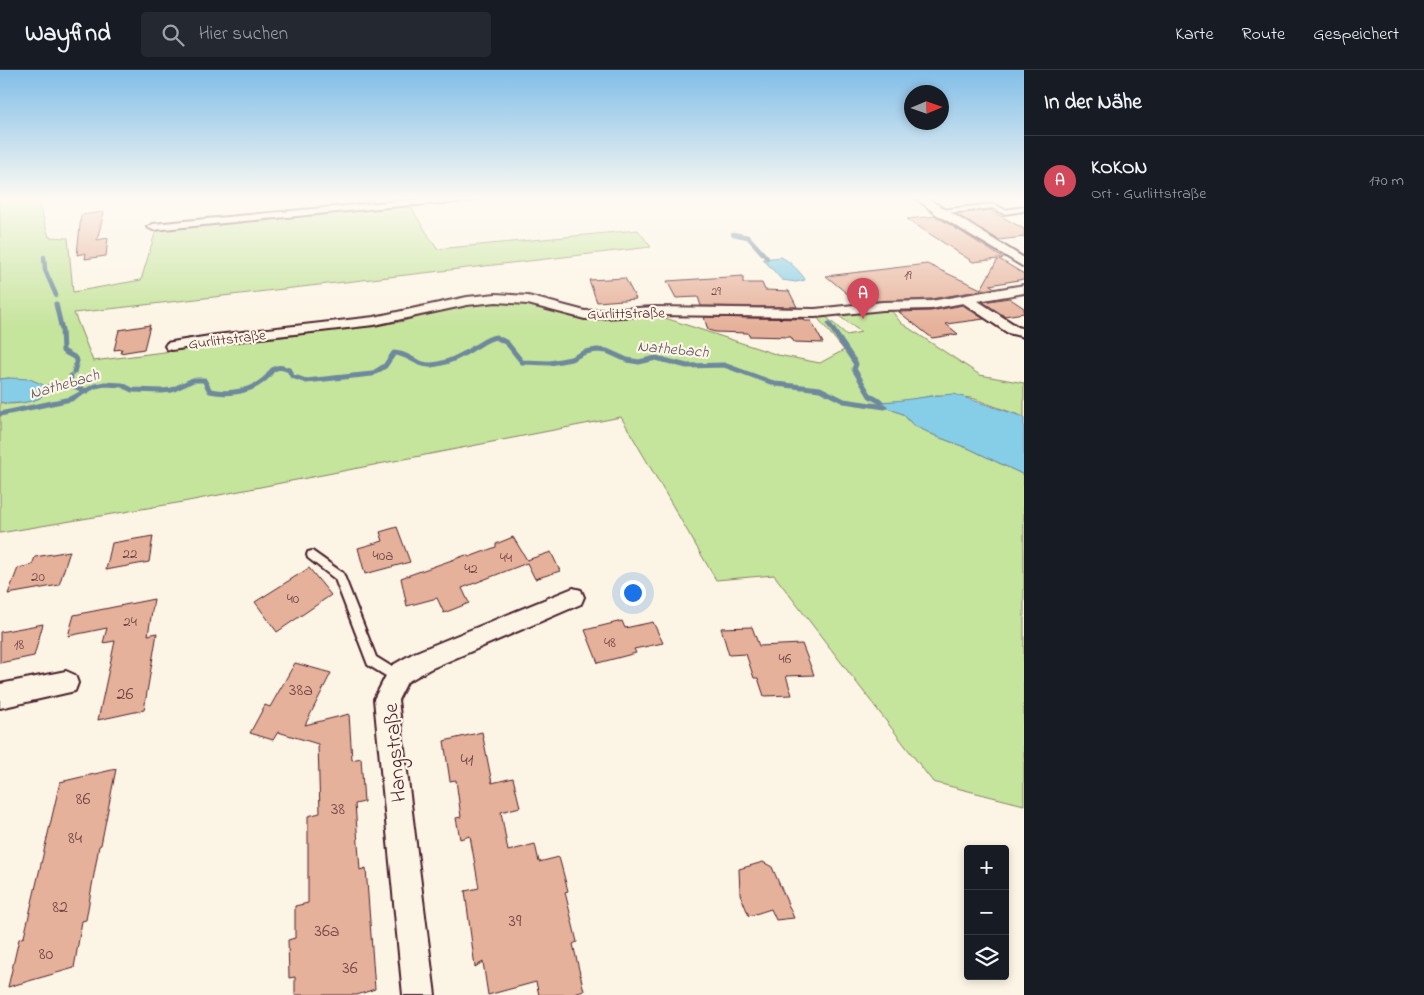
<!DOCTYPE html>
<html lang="de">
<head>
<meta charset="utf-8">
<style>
  :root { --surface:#171b24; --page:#242831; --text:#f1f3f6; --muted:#9ea1a6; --line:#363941; --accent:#d1495b }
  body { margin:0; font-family:"Indie Flower",sans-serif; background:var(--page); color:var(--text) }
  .controls { position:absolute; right:15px; bottom:15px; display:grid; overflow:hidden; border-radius:5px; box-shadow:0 2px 8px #0003 }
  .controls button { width:45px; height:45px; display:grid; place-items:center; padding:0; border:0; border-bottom:1px solid var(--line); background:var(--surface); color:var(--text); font:25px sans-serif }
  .compass { position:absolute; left:904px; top:15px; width:45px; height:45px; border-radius:50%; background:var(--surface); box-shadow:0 2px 8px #0003; rotate:88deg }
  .you { position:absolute; left:632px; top:522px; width:18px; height:18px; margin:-12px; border:4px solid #fff; border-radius:50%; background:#1a73e8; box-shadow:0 0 0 8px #1a73e833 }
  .badge { display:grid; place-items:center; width:32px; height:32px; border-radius:50%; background:var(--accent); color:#fff; font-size:16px; font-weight:700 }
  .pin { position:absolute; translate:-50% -41px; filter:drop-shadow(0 1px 2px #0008) }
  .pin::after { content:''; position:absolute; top:26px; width:18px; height:15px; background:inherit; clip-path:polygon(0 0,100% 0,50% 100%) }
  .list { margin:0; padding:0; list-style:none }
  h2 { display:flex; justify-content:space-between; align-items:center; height:65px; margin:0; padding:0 20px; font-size:21px }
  h2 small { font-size:16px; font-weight:400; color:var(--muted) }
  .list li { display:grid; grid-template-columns:32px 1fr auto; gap:15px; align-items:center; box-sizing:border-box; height:90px; padding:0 20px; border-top:1px solid var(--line) }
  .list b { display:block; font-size:19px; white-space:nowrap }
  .list p { margin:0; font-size:16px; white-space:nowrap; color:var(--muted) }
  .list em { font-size:16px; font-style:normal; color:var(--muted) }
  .icon { flex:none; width:28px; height:28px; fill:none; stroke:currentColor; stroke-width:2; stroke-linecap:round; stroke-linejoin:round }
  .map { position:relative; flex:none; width:1024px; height:925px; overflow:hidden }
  header { display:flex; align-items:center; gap:30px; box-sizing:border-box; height:70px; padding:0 25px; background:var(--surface); border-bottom:1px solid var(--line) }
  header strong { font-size:24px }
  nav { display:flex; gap:28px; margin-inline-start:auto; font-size:18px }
  .search { width:350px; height:45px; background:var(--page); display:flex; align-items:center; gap:12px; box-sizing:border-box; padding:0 18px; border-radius:5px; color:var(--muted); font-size:19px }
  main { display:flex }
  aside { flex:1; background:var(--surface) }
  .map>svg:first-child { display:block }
  .green { fill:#c5e49c; stroke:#888264 }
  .water { fill:#86cee7; stroke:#6e889c }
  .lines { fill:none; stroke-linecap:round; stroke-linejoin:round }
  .stream-far1 { stroke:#6e889c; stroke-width:4.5 }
  .stream { stroke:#6e889c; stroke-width:5 }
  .building { fill:#e6b19a; stroke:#4a1f2b }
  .service-casing { stroke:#4a1f2b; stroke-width:4 }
  .minor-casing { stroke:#4a1f2b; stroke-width:4 }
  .service { fill:#fcf5e5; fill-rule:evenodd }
  .minor { fill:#fcf5e5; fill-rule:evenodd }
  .labels { text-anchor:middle; stroke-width:4.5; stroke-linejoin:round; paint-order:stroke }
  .far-number-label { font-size:12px; fill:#714447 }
  .far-street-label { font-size:15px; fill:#4a1f2b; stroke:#fcf5e5 }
  .number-label { font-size:15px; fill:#714447 }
  .far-water-label { font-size:16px; font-style:italic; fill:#5c5463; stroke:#fcf5e5 }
  .near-number-label { font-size:18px; fill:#714447 }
  .near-street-label { font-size:21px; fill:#4a1f2b; stroke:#fcf5e5 }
</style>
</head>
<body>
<header>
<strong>Wayfind</strong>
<div class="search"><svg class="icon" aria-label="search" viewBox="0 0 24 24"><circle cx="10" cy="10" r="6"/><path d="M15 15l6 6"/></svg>Hier suchen</div>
<nav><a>Karte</a><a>Route</a><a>Gespeichert</a></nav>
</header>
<main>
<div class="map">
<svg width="1024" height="925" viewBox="0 0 1024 925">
  <rect width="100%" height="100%" fill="#fcf5e5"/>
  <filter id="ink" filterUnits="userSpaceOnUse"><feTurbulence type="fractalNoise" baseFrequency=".02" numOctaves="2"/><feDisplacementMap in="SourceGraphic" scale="10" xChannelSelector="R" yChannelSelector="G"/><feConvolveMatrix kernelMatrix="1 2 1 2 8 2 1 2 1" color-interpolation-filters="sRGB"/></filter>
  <g filter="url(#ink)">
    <path class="green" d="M0,128H37L49,167L68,168L73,222L141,210L156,160L410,136L437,179L638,160L651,177L74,243L93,291L400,252L469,233L512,230L585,248L653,244L778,285L820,293L844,280L816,246H825L847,265L861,262L839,246L885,239L891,240L901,253L980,305L1024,313V347L972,328L937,325L905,331L882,332L885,337L903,344L913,355L938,367L970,379L1024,405V735L933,712L774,505L716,510L621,347L183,432L0,463V332C12,337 27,331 40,328L9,308L0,309Z"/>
    <g class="water">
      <path d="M781,187C787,189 803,204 805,210L796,212L782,210L763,189Z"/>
      <path d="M9,308L30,309L48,317C46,320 44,324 41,327C34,333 8,335 0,332V309Z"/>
      <path d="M954,324L1024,347V405L970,379L938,367L913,355L903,344L885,337L881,332C906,331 930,325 954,324Z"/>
    </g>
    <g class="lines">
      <g class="stream-far1">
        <polyline points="733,164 748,167 767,188"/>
        <polyline points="44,187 45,200 56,225"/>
      </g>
      <g class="stream">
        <polyline points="56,234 62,260 63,281 74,287 77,291 74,302"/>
        <polyline points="829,254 856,294 854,299 870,326 881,332"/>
        <polyline points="70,315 71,306"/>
        <polyline points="48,317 70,315 87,321"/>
        <path d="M0,344L71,329L95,316L105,314L122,315L132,320L162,321L172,320L193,310H204L210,321C229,325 251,322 266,308C269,306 270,301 274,299C279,296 284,298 289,300L292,306L306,311L372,304L385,296L394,283C408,283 417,296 431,295C446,294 463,285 475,277C482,273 488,268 496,267L507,273L522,292L550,293L571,289L585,282L597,280L607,281L627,290L639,292L656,288L687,296L724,295L776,314L820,319L844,331L885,337"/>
      </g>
    </g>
    <g class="building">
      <polygon points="990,140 1024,159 1024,167 999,170 956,144"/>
      <polygon points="104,142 97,170 108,168 106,186 85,189 86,183 77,185 81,145"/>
      <polygon points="936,146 1003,188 999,189 1024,204 1024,209 990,215 995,218 931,229 857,232 826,206 927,194 981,219 998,189 973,192 907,149"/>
      <polygon points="743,206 743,213 762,213 765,220 789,221 797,237 701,236 698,227 676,228 667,211"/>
      <polygon points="625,208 636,229 597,232 589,210"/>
      <polygon points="1009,228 1024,238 1024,243 1004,246 983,232"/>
      <polygon points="963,235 984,249 946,254 958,264 932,268 899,242 931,241"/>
      <polygon points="704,247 804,249 805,251 811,251 823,273 794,272 791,267 749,266 748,263 715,262 708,260"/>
      <polygon points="150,255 144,279 120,283 122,279 114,280 119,260"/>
      <polygon points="397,457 410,492 365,504 358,478 383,471 380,462"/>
      <polygon points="153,466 149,492 106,500 112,473"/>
      <polygon points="513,467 527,490 551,482 560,501 535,509 527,493 462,518 469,533 444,543 437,528 407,536 401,508 466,485 469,487 496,477 496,474"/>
      <polygon points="70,481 59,515 8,524 18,498 32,495 35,487"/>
      <polygon points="309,498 331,525 277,562 255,532"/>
      <polygon points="154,529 148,565 157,563 144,640 98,650 115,571 103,573 107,558 68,566 74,545"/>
      <polygon points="622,551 625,558 653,552 663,573 634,579 636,583 598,593 585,560"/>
      <polygon points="43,554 34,586 0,593 0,562"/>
      <polygon points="752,557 759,576 802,574 814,605 786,606 792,625 764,626 758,608 754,608 746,584 729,585 721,558"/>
      <polygon points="295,593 331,603 305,655 349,644 352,690 361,688 364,732 355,734 360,800 366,798 375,919 357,925 295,925 295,907 289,908 288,870 295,868 295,836 308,833 308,746 320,743 318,674 278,662 273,670 250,663 265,635 270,637"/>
      <polygon points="482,662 492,713 513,708 520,737 501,742 508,781 535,774 539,792 559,787 568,821 565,822 577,872 573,874 584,921 571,925 539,925 536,912 488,925 483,892 475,897 465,821 479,818 470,766 460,769 456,748 461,747 456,710 450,711 444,671"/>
      <polygon points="116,699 101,775 99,776 86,850 82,851 74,898 8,917 19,869 24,867 60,712"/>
      <polygon points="763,792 772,797 794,848 776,850 771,839 749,846 740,824 739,799"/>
    </g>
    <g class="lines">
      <defs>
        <g id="service">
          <polygon points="994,134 1005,140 1024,137 1024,141 1004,144 993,138 940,144 937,142 940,140"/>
          <polygon points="312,481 343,503 376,587 402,603 404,607 402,611 398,613 394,611 368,595 335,509 308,488 307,485 308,482"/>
        </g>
        <g id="minor">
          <polygon points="431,128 476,128 471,131 388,137 153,160 147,157 153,154"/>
          <polygon points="916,128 927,128 1024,188 1024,197 936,144"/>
          <polygon points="1024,215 1024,223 978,231 1018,257 1024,259 1024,267 1008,263 963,233 931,239 883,240 815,247 655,245 585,249 528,234 496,232 467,235 374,255 216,273 172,280 167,279 165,276 167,273 172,272 216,265 374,247 467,227 496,224 528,226 585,241 655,237 815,239 883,232 931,231"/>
          <polygon points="573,518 581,520 584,527 581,534 430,599 407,612 398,630 435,925 403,925 374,629 391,596 414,583"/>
          <polygon points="66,601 75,605 78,613 75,621 0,638 0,614"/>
        </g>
      </defs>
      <use href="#service" class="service-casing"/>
      <use href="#minor" class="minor-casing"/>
      <use href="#service" class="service"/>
      <use href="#minor" class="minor"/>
    </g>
  </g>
  <linearGradient id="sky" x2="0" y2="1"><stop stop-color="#81bee8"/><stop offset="0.5" stop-color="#fefaf3"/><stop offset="1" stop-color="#fefaf3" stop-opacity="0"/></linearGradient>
  <rect width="1024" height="257" fill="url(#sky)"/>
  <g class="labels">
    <g class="far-number-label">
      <text x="908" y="209">19</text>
      <text x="716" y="225">29</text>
    </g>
    <g class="far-street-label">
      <text transform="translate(626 243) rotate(-1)" y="5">Gurlittstraße</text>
      <text transform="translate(227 269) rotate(-7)" y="5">Gurlittstraße</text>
    </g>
    <g class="number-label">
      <text x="130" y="488">22</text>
      <text x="383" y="490">40a</text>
      <text x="506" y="492">44</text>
      <text x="471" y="503">42</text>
      <text x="38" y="511">20</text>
      <text x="293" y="533">40</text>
      <text x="130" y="556">24</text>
      <text x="610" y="577">48</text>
      <text x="19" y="579">18</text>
      <text x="785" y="593">46</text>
    </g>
    <g class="far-water-label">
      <text transform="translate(673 278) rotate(5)" y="6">Nathebach</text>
      <text transform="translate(64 313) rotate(-16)" y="6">Nathebach</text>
    </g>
    <g class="near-number-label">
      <text x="301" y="625">38a</text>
      <text x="125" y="629">26</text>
      <text x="467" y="695">41</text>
      <text x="83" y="734">86</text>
      <text x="338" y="744">38</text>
      <text x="75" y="773">84</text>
      <text x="60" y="842">82</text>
      <text x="515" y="856">39</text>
      <text x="327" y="866">36a</text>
      <text x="46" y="889">80</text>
      <text x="350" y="903">36</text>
    </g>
    <g class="near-street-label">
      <text transform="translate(394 683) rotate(-95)" y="7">Hangstraße</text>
    </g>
  </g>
</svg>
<div class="controls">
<button>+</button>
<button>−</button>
<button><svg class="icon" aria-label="layers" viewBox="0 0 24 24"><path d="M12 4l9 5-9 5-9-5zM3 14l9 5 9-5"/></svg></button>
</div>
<svg class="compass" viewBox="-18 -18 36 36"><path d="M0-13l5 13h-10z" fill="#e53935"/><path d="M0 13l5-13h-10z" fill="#9ea1a6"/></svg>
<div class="you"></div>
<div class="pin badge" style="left:863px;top:249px">A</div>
</div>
<aside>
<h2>In der Nähe<small></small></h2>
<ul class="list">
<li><span class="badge">A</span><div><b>KOKON</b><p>Ort · Gurlittstraße</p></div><em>170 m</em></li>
</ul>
</aside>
</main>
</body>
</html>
